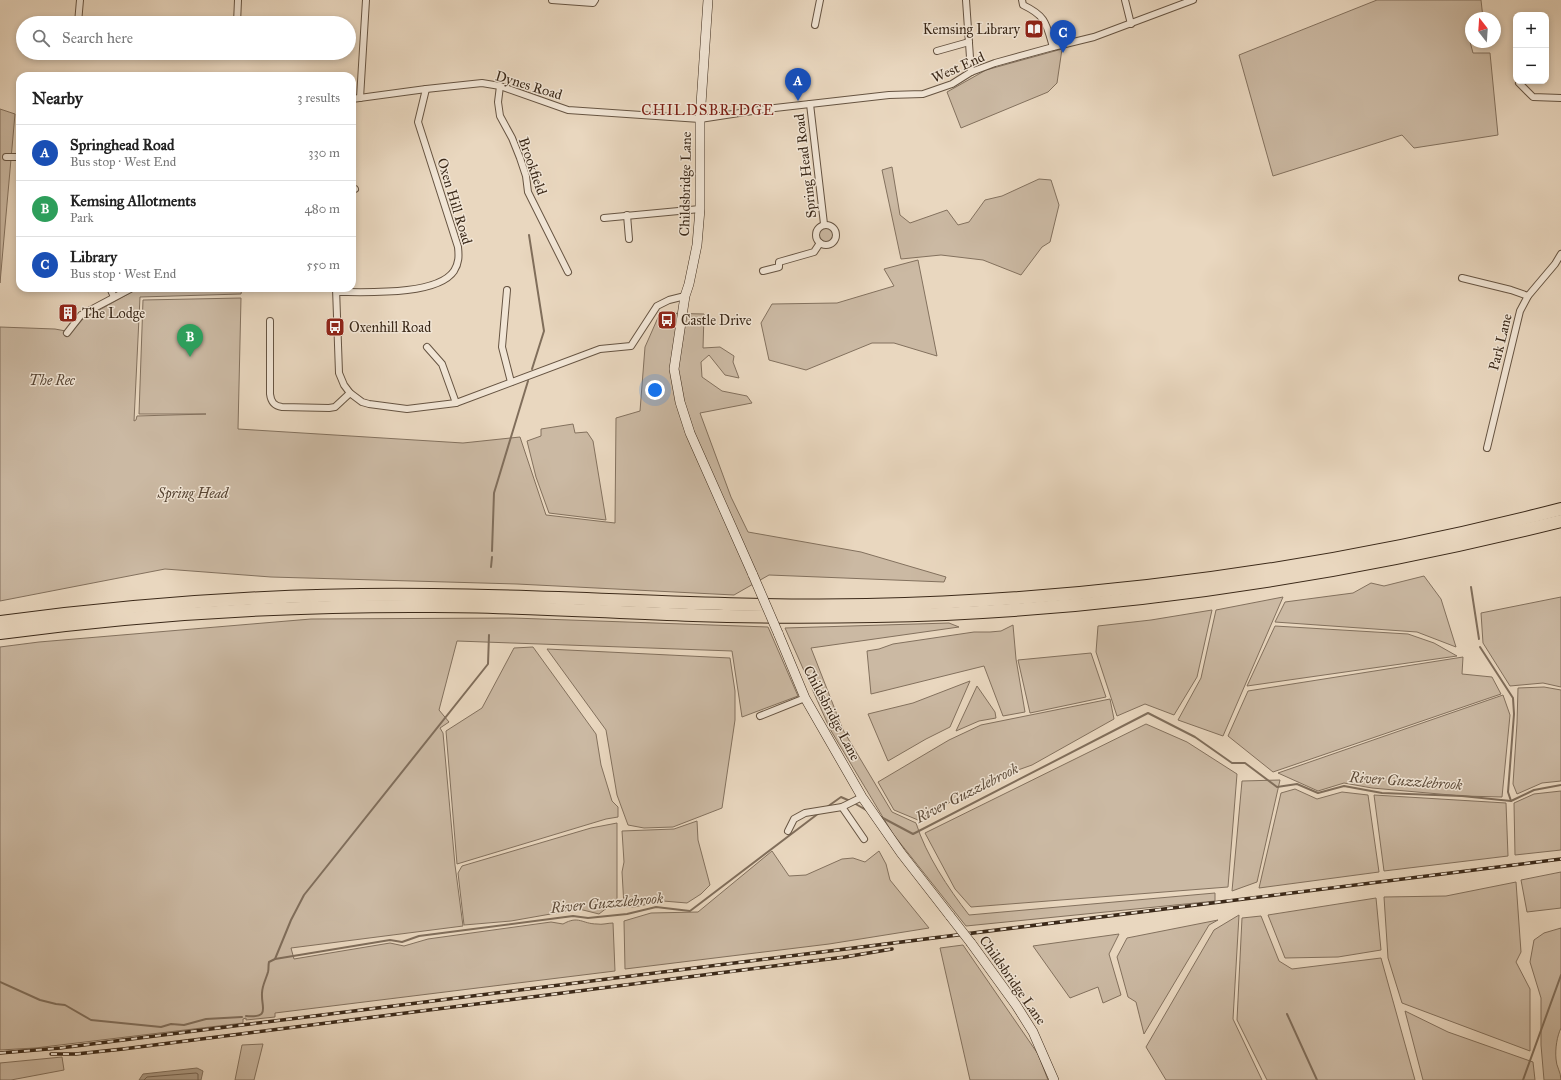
<!DOCTYPE html>
<html lang="en">
<head>
<meta charset="utf-8">
<style>
  :root { --surface:#fff; --page:#f6f6f6; --text:#222; --muted:#767676; --line:#e0e0e0; --accent:#7c3aed }
  body { margin:0; font-family:"IM FELL Great Primer",serif; background:var(--page); color:var(--text) }
  .controls { position:absolute; right:12px; top:12px; display:grid; overflow:hidden; border-radius:8px; box-shadow:0 2px 6px #0003 }
  .controls button { width:36px; height:36px; display:grid; place-items:center; padding:0; border:0; border-bottom:1px solid var(--line); background:var(--surface); color:var(--text); font:20px sans-serif }
  .compass { position:absolute; left:1465px; top:12px; width:36px; height:36px; border-radius:50%; background:var(--surface); box-shadow:0 2px 6px #0003; rotate:343deg }
  .you { position:absolute; left:655px; top:390px; width:14px; height:14px; margin:-10px; border:3px solid #fff; border-radius:50%; background:#1a73e8; box-shadow:0 0 0 6px #1a73e833 }
  .badge { display:grid; place-items:center; width:26px; height:26px; border-radius:50%; background:var(--accent); color:#fff; font-size:13px; font-weight:700 }
  .pin { position:absolute; translate:-50% -33px; filter:drop-shadow(0 1px 2px #0008) }
  .pin::after { content:''; position:absolute; top:21px; width:14px; height:12px; background:inherit; clip-path:polygon(0 0,100% 0,50% 100%) }
  .list { margin:0; padding:0; list-style:none }
  h2 { display:flex; justify-content:space-between; align-items:center; height:52px; margin:0; padding:0 16px; font-size:17px }
  h2 small { font-size:13px; font-weight:400; color:var(--muted) }
  .list li { display:grid; grid-template-columns:26px 1fr auto; gap:12px; align-items:center; box-sizing:border-box; height:56px; padding:0 16px; border-top:1px solid var(--line) }
  .list b { display:block; font-size:15px; white-space:nowrap }
  .list p { margin:0; font-size:13px; white-space:nowrap; color:var(--muted) }
  .list em { font-size:13px; font-style:normal; color:var(--muted) }
  .icon { flex:none; width:22px; height:22px; fill:none; stroke:currentColor; stroke-width:2; stroke-linecap:round; stroke-linejoin:round }
  .map { position:relative; flex:none; width:1561px; height:1080px; overflow:hidden }
  .search { position:absolute; background:var(--surface); box-shadow:0 2px 6px #0003; left:16px; top:16px; width:340px; height:44px; display:flex; align-items:center; gap:10px; box-sizing:border-box; padding:0 14px; border-radius:22px; color:var(--muted); font-size:15px }
  .panel { position:absolute; background:var(--surface); box-shadow:0 2px 6px #0003; left:16px; top:72px; width:340px; height:220px; border-radius:12px }
  .map>svg:first-child { display:block }
  .green { fill:#cbb9a3; stroke:#83715e }
  .water { fill:#ae9c87; stroke:#806e5b }
  .lines { fill:none; stroke-linecap:round; stroke-linejoin:round }
  .shore { stroke:#746250; stroke-width:1 }
  .stream { stroke:#806e5b; stroke-width:2 }
  .street-casing { stroke:#665442; stroke-width:8 }
  .secondary-casing { stroke:#3b2919; stroke-width:10 }
  .highway-casing { stroke:#3b2919; stroke-width:14 }
  .street { stroke:#f1e5d5; stroke-width:6 }
  .secondary { stroke:#f1e5d5; stroke-width:9 }
  .highway { stroke:#e9d7bf; stroke-width:12 }
  .rail-casing { stroke:#3b2919; stroke-width:3.5 }
  .rail { stroke:#f1e5d5; stroke-width:2; stroke-dasharray:6; stroke-linecap:butt }
  .secondary-bridge-casing { stroke:#3b2919; stroke-width:10; stroke-linecap:butt }
  .secondary-bridge { stroke:#f1e5d5; stroke-width:9 }
  .labels { text-anchor:middle; stroke-width:3; stroke-linejoin:round; paint-order:stroke }
  .poi-label { font-size:14px; fill:#3b2919; stroke:#f1e5d5; text-anchor:start }
  .street-label { font-size:14px; fill:#3b2919; stroke:#f1e5d5 }
  .park-label { font-size:14px; font-style:italic; fill:#584635; stroke:#f1e5d5 }
  .neighbourhood-label { font-size:15px; letter-spacing:1px; fill:#7a1f14; stroke:#f1e5d5 }
  .water-label { font-size:15px; font-style:italic; fill:#5e4c3a; stroke:#f1e5d5 }
</style>
</head>
<body>
<div class="map">
<svg width="1561" height="1080" viewBox="0 0 1561 1080">
  <rect width="100%" height="100%" fill="#e9d7bf"/>
  <filter id="stains"><feTurbulence type="fractalNoise" baseFrequency=".005" numOctaves="4"/><feColorMatrix values="0 0 0 0 .2 0 0 0 0 .09 0 0 0 0 .02 0 0 0 .5 -.17"/></filter>
  <radialGradient id="worn" r=".72"><stop offset=".6" stop-color="#630" stop-opacity="0"/><stop offset="1" stop-color="#630" stop-opacity=".3"/></radialGradient>
  <g class="green">
    <polygon points="1377,0 1481,0 1483,18 1471,18 1471,33 1468,34 1473,53 1490,53 1498,135 1414,148 1402,135 1273,176 1239,55"/>
    <polygon points="1062,49 1057,83 1048,92 961,128 947,92 986,70"/>
    <polygon points="0,109 15,114 0,283"/>
    <polygon points="892,167 900,215 910,223 947,210 958,225 969,222 985,200 1002,196 1039,179 1051,180 1059,205 1050,242 1042,247 1021,275 983,260 941,255 901,259 882,170"/>
    <circle cx="826" cy="235" r="7"/>
    <polygon points="918,260 937,356 894,343 872,343 806,370 769,360 761,323 772,304 837,303 894,286 884,269"/>
    <polygon points="139,288 242,288 241,294 140,297 134,421 136,420 137,416 206,414 139,414 143,300 241,298 238,429 463,443 520,437 546,515 615,523 616,418 640,411 645,347 660,313 704,314 703,348 720,347 734,356 733,362 739,378 725,375 709,355 701,362 702,377 722,391 747,396 752,403 700,413 731,497 748,532 861,552 946,577 944,582 769,575 734,595 517,584 271,577 165,569 0,601 0,327 55,329 71,332 83,319"/>
    <polygon points="573,424 575,433 587,432 593,441 606,520 549,513 536,477 527,441 541,436 541,429"/>
    <polygon points="1424,576 1441,599 1456,647 1417,632 1275,622 1285,602 1353,593 1371,583 1384,586"/>
    <polygon points="1283,597 1223,736 1178,720 1201,678 1216,610"/>
    <polygon points="1561,597 1561,687 1543,683 1510,686 1483,643 1481,613"/>
    <polygon points="1212,610 1197,677 1174,715 1145,704 1117,716 1096,652 1098,626 1151,620"/>
    <path d="M513,618L768,627L798,696L742,717L732,651L457,641L439,710L449,722L440,728L443,733L455,865L463,926L291,948L294,959L390,943L404,946L428,939L551,922L563,924C579,915 582,924 597,924C602,925 608,923 613,923L615,971L275,1013V1017L246,1020V1018L243,1019V1023L35,1048L0,1050V647L39,642L311,619Z"/>
    <path d="M949,623L959,627L811,648L843,730L892,812L916,823C926,855 948,888 969,915L1215,893V901L966,926L893,834L830,729L785,628Z"/>
    <polygon points="1013,625 1016,659 1025,712 1003,716 984,666 871,694 867,651 879,649 893,644 974,632 990,632 1001,631"/>
    <polygon points="1275,626 1408,634 1434,643 1457,656 1247,686"/>
    <polygon points="533,647 596,734 601,765 612,801 618,807 618,817 606,819 457,864 446,731 482,708 514,648"/>
    <polygon points="547,649 730,658 735,691 735,720 722,808 673,827 644,828 628,825 617,795 606,730"/>
    <polygon points="1091,653 1106,697 1030,713 1018,660"/>
    <polygon points="1463,657 1462,674 1492,677 1501,694 1273,772 1228,736 1248,691"/>
    <polygon points="970,681 950,727 926,739 888,761 868,714 913,703"/>
    <polygon points="977,686 995,712 996,718 979,721 956,731"/>
    <polygon points="1544,687 1561,690 1561,781 1542,783 1517,794 1513,784 1517,723 1518,688"/>
    <polygon points="1503,695 1510,715 1502,797 1462,796 1372,788 1344,783 1318,791 1278,773"/>
    <polygon points="1110,699 1114,719 1032,765 990,780 918,820 894,810 878,782 949,740 981,725"/>
    <polygon points="1146,724 1187,742 1237,774 1228,887 971,907 955,889 925,833"/>
    <polygon points="1280,780 1257,882 1232,891 1242,781"/>
    <polygon points="1295,789 1317,799 1342,792 1368,795 1379,872 1259,888 1281,793"/>
    <polygon points="1561,791 1561,850 1515,855 1514,803 1534,794"/>
    <polygon points="1374,795 1506,803 1508,856 1384,871"/>
    <polygon points="697,821 698,840 710,885 701,894 687,903 663,901 634,907 624,906 622,872 624,862 622,831 674,829"/>
    <polygon points="617,823 617,900 599,914 575,908 562,912 511,921 464,925 458,873 462,866 591,828"/>
    <polygon points="772,851 789,876 806,875 842,859 853,858 865,862 879,851 886,864 890,880 929,928 829,944 625,969 624,921 651,913 698,912"/>
    <polygon points="1561,872 1561,908 1527,912 1521,880"/>
    <polygon points="1516,882 1521,952 1516,962 1530,989 1530,1051 1402,1003 1388,958 1384,897 1446,896"/>
    <polygon points="1376,898 1381,950 1338,957 1285,958 1268,915"/>
    <polygon points="1239,915 1233,1019 1262,1080 1166,1080 1146,1047 1214,930"/>
    <polygon points="1261,916 1279,961 1292,969 1381,958 1415,1080 1267,1080 1237,1020 1242,918"/>
    <polygon points="1218,920 1209,925 1144,1034 1136,1002 1128,997 1117,957 1127,938"/>
    <path d="M1561,928V1028C1557,1036 1555,1049 1556,1059C1556,1066 1561,1072 1561,1080H1544L1541,1045V998L1530,962L1534,940L1544,933Z"/>
    <polygon points="1119,934 1109,954 1121,995 1103,1003 1098,987 1070,998 1033,946"/>
    <polygon points="963,945 1038,1054 1048,1080 970,1080 940,948"/>
    <polygon points="1405,1011 1448,1032 1533,1062 1535,1080 1423,1080"/>
    <polygon points="263,1044 254,1080 235,1080 242,1045"/>
    <polygon points="62,1057 64,1070 11,1080 0,1080 0,1063"/>
  </g>
  <polygon class="water" points="197,1068 203,1071 201,1080 139,1080 143,1074"/>
  <g class="lines">
    <polyline class="shore" points="144,1080 147,1077 196,1073 198,1074 198,1080"/>
    <g class="stream">
      <polyline points="529,235 544,331 532,369"/>
      <polyline points="492,551 494,493 528,381"/>
      <polyline points="491,567 492,557"/>
      <polyline points="1471,587 1479,639"/>
      <polyline points="1480,647 1513,698 1514,714 1508,792 1511,801"/>
      <polyline points="854,803 866,810"/>
      <polyline points="827,807 841,797 850,801"/>
      <polyline points="881,817 913,834 1148,713 1195,737 1232,763 1245,763 1277,787 1297,784 1318,793 1344,786 1382,793 1462,796 1511,801 1534,790 1561,785"/>
      <polyline points="275,959 291,920 304,895 488,664 489,635"/>
      <polyline points="0,982 40,1000 56,1004 65,1005 91,1020 161,1027 171,1024 184,1025 206,1019 242,1017"/>
      <polyline points="1287,1014 1317,1080"/>
      <path d="M246,1016C271,1018 261,1008 262,993C262,986 266,979 268,972C269,968 268,966 269,962L275,959L390,940L402,942L419,936L573,916L588,918L627,914L656,907L690,911L819,813"/>
      <polyline points="1523,1080 1561,975"/>
    </g>
    <defs>
      <g id="street">
        <polyline points="552,0 593,3 595,0"/>
        <polyline points="966,0 971,72"/>
        <path d="M1022,0L1023,5C1046,16 1046,23 1053,47"/>
        <polyline points="1125,0 1131,24"/>
        <polyline points="78,23 80,0"/>
        <polyline points="237,23 238,0"/>
        <polyline points="815,25 820,0"/>
        <polyline points="937,51 969,42"/>
        <polyline points="1519,83 1533,97 1561,98"/>
        <polyline points="500,86 498,102 500,116 512,138 520,158 526,176 528,192 568,272"/>
        <polyline points="360,98 366,0"/>
        <polyline points="352,99 426,89 482,83 500,86 568,110 700,119 766,109 889,95 923,94 952,84 971,72 995,63 1053,47 1094,37 1193,0"/>
        <polyline points="810,104 824,224"/>
        <polyline points="6,157 20,157"/>
        <polyline points="352,190 355,189"/>
        <polyline points="627,215 629,239"/>
        <polyline points="604,218 700,209"/>
        <circle cx="826" cy="235" r="10"/>
        <polyline points="763,271 779,267 779,262 814,252 820,243"/>
        <polyline points="1462,278 1511,290 1528,296"/>
        <polyline points="110,288 114,297"/>
        <polyline points="336,288 339,373 344,385 350,393 362,402 369,404 407,409 456,403 600,349 631,346 657,306 669,300 685,296"/>
        <polyline points="507,290 502,347 511,382"/>
        <path d="M337,292C365,292 437,296 454,271C459,263 459,256 458,247L418,122L426,89"/>
        <path d="M270,321V394C271,402 274,406 282,407L329,408L335,407L350,393"/>
        <polyline points="67,333 81,315 132,288"/>
        <polyline points="427,347 442,364 456,403"/>
        <polyline points="1487,448 1520,311 1528,296 1555,264 1561,254"/>
        <polyline points="760,716 805,698"/>
        <polyline points="842,807 864,839"/>
        <polyline points="788,831 794,819 805,813 842,807 862,797"/>
      </g>
      <g id="secondary">
        <polyline points="708,0 700,119 700,209 697,245 689,284 685,296 674,369 680,402 690,433 753,575"/>
        <polyline points="778,633 805,698 862,797 901,853 950,916"/>
        <polyline points="971,943 1016,1005 1033,1032 1054,1080"/>
      </g>
      <g id="highway">
        <path d="M0,622C143,603 288,593 433,595C578,596 722,608 867,605C1101,600 1334,568 1561,509"/>
        <path d="M0,633C143,614 288,605 433,606C520,606 606,612 693,615C753,617 814,617 875,616C1106,612 1336,577 1561,521"/>
      </g>
    </defs>
    <use href="#street" class="street-casing"/>
    <use href="#secondary" class="secondary-casing"/>
    <use href="#highway" class="highway-casing"/>
    <use href="#street" class="street"/>
    <use href="#secondary" class="secondary"/>
    <use href="#highway" class="highway"/>
    <defs>
      <g id="rail">
        <polyline points="0,1053 60,1048 1561,859"/>
        <polyline points="51,1054 76,1054 123,1049 845,957 892,949"/>
      </g>
    </defs>
    <use href="#rail" class="rail-casing"/>
    <use href="#rail" class="rail"/>
    <defs>
      <g id="secondary-bridge">
        <polyline points="753,575 778,633"/>
        <polyline points="950,916 971,943"/>
      </g>
    </defs>
    <use href="#secondary-bridge" class="secondary-bridge-casing"/>
    <use href="#secondary-bridge" class="secondary-bridge"/>
  </g>
  <defs>
    <symbol id="library-square" viewBox="-11 -11 22 22"><rect x="-9" y="-9" width="18" height="18" rx="4" fill="#8f2418" stroke="#f1e5d5"/><path d="M-6-4Q-3-5.5-.7-3.5V5Q-3 3-6 4ZM6-4Q3-5.5 .7-3.5V5Q3 3 6 4Z" fill="#fff"/></symbol>
    <symbol id="building-square" viewBox="-11 -11 22 22"><rect x="-9" y="-9" width="18" height="18" rx="4" fill="#8f2418" stroke="#f1e5d5"/><path d="M-4-6H4V6H1V3H-1V6H-4ZM-2.5-4.3h1.7v1.8h-1.7ZM.8-4.3h1.7v1.8H.8ZM-2.5-1h1.7V.8h-1.7ZM.8-1h1.7V.8H.8Z" fill="#fff"/></symbol>
    <symbol id="bus-square" viewBox="-11 -11 22 22"><rect x="-9" y="-9" width="18" height="18" rx="4" fill="#8f2418" stroke="#f1e5d5"/><path d="M-5-6H5V4H4V6H2V4H-2V6H-4V4H-5ZM-3.5-4V0h7V-4ZM-3.5 1.2v1.5H-2V1.2ZM2 1.2v1.5H3.5V1.2Z" fill="#fff"/></symbol>
  </defs>
  <g fill-rule="evenodd">
    <use href="#library-square" x="1023" y="18" width="22" height="22"/>
    <use href="#building-square" x="57" y="302" width="22" height="22"/>
    <use href="#bus-square" x="656" y="309" width="22" height="22"/>
    <use href="#bus-square" x="324" y="316" width="22" height="22"/>
  </g>
  <g class="labels">
    <g class="poi-label">
      <text x="1020" y="34" text-anchor="end">Kemsing Library</text>
      <text x="82" y="318">The Lodge</text>
      <text x="681" y="325">Castle Drive</text>
      <text x="349" y="332">Oxenhill Road</text>
    </g>
    <g class="street-label">
      <text transform="translate(958 67) rotate(-24)" y="5">West End</text>
      <text transform="translate(529 85) rotate(17)" y="5">Dynes Road</text>
      <text transform="translate(533 166) rotate(71)" y="5">Brookfield</text>
      <text transform="translate(805 166) rotate(-97)" y="5">Spring Head Road</text>
      <text transform="translate(685 184) rotate(-89)" y="5">Childsbridge Lane</text>
      <text transform="translate(455 201) rotate(73)" y="5">Oxen Hill Road</text>
      <text transform="translate(1500 342) rotate(-76)" y="5">Park Lane</text>
      <text transform="translate(832 713) rotate(62)" y="5">Childsbridge Lane</text>
      <text transform="translate(1013 980) rotate(55)" y="5">Childsbridge Lane</text>
    </g>
    <g class="park-label">
      <text x="52" y="385">The Rec</text>
      <text x="193" y="498">Spring Head</text>
    </g>
    <g class="neighbourhood-label">
      <text x="708" y="115">CHILDSBRIDGE</text>
    </g>
    <g class="water-label">
      <text transform="translate(1406 781) rotate(4)" y="5">River Guzzlebrook</text>
      <text transform="translate(967 793) rotate(-27)" y="5">River Guzzlebrook</text>
      <text transform="translate(607 903) rotate(-5)" y="5">River Guzzlebrook</text>
    </g>
  </g>
  <rect width="100%" height="100%" filter="url(#stains)"/>
  <rect width="100%" height="100%" fill="url(#worn)"/>
</svg>
<div class="controls">
<button>+</button>
<button>−</button>
</div>
<svg class="compass" viewBox="-18 -18 36 36"><path d="M0-13l5 13h-10z" fill="#e53935"/><path d="M0 13l5-13h-10z" fill="#767676"/></svg>
<div class="you"></div>
<div class="pin badge" style="left:798px;top:101px;background:#1a4fb4">A</div>
<div class="pin badge" style="left:190px;top:357px;background:#2e9e5b">B</div>
<div class="pin badge" style="left:1063px;top:53px;background:#1a4fb4">C</div>
<div class="search"><svg class="icon" aria-label="search" viewBox="0 0 24 24"><circle cx="10" cy="10" r="6"/><path d="M15 15l6 6"/></svg>Search here</div>
<section class="panel">
<h2>Nearby<small>3 results</small></h2>
<ul class="list">
<li><span class="badge" style="background:#1a4fb4">A</span><div><b>Springhead Road</b><p>Bus stop · West End</p></div><em>330 m</em></li>
<li><span class="badge" style="background:#2e9e5b">B</span><div><b>Kemsing Allotments</b><p>Park</p></div><em>480 m</em></li>
<li><span class="badge" style="background:#1a4fb4">C</span><div><b>Library</b><p>Bus stop · West End</p></div><em>550 m</em></li>
</ul>
</section>
</div>
</body>
</html>
